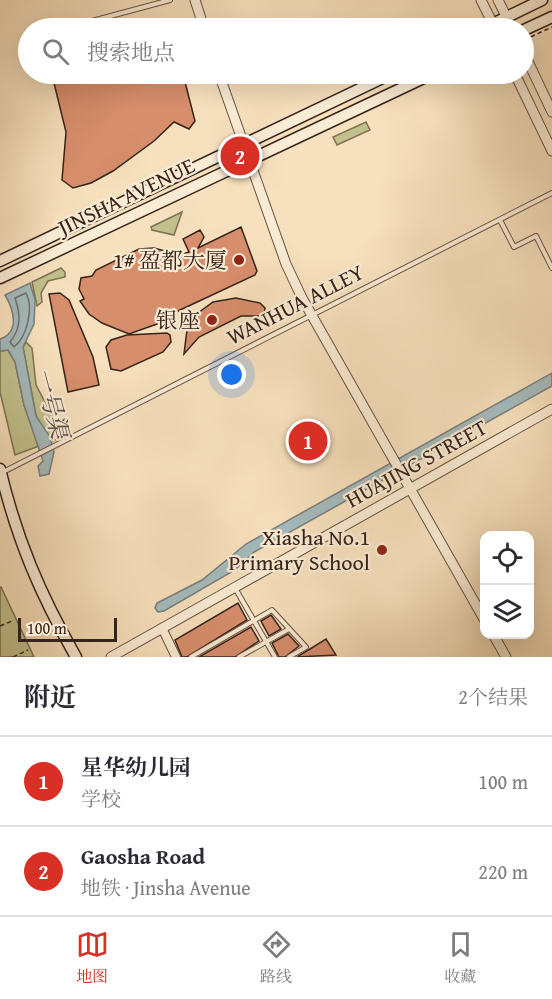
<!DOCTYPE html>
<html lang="zh">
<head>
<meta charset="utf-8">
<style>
  :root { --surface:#fff; --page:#f7f7f7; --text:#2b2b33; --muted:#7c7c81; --line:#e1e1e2; --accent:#d93025 }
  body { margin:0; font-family:"Gentium Book Plus","Noto Serif SC",serif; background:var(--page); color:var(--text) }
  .controls { position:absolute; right:18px; bottom:18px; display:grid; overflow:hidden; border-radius:12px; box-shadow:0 6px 24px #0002 }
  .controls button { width:54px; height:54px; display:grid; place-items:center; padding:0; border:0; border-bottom:2px solid var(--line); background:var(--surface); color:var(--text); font:30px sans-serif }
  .scale { position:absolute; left:18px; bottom:15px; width:99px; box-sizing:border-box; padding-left:6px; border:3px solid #362319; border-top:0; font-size:16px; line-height:21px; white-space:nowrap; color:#362319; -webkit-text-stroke:4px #faebd4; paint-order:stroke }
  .you { position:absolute; left:232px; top:375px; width:21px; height:21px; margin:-15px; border:4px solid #fff; border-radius:50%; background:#1a73e8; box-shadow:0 0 0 9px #1a73e833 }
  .badge { display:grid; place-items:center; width:39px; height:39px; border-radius:50%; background:var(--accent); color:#fff; font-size:20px; font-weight:700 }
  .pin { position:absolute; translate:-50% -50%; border:3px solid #fff; box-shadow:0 2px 6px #0006 }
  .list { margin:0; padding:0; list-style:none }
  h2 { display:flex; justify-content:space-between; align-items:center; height:78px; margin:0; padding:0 24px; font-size:26px }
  h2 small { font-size:20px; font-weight:400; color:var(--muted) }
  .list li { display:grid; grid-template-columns:39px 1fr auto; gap:18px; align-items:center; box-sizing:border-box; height:90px; padding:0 24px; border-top:2px solid var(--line) }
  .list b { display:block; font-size:22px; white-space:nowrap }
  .list p { margin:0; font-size:20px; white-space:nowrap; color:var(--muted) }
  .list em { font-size:20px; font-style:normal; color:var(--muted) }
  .icon { flex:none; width:33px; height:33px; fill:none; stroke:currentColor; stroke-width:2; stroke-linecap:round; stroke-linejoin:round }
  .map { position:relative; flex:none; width:552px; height:657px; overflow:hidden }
  .search { position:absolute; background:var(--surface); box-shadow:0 6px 24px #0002; left:18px; right:18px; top:18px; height:66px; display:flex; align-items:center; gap:15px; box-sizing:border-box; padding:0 21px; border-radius:33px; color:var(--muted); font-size:22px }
  .sheet { height:258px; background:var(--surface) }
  nav { display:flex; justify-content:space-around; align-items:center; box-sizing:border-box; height:84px; border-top:2px solid var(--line); background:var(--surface); font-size:16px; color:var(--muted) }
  nav a { display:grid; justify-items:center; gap:3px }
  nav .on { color:var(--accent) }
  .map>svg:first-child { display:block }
  .green { fill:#c2c18e; stroke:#7c7254; stroke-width:1.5 }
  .water { fill:#a4babd; stroke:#787e7b; stroke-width:1.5 }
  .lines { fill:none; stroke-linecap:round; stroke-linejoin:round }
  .shore { stroke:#6d6e6b; stroke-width:1.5 }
  .building { fill:#d78e6d; stroke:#362319; stroke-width:1.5 }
  .service-casing { stroke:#665242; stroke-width:6 }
  .minor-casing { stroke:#665242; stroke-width:10 }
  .tertiary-casing { stroke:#665242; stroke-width:11 }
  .secondary-casing { stroke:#362319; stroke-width:13 }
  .path { stroke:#362319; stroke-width:1.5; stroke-dasharray:4.5 3; stroke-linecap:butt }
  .service { stroke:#faebd4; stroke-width:4 }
  .minor { stroke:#faebd4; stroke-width:8 }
  .tertiary { stroke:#faebd4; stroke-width:9 }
  .secondary { stroke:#faebd4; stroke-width:10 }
  .poi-dot { fill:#8f2418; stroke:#faebd4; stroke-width:2 }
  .labels { text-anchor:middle; stroke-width:4.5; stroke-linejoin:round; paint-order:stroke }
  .street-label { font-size:22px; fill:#362319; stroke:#faebd4 }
  .poi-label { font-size:22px; fill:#362319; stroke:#faebd4; text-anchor:end }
  .water-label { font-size:24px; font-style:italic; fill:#57504a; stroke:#faebd4 }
</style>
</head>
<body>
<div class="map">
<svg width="552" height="657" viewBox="0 0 552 657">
  <rect width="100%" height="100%" fill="#f7e0bd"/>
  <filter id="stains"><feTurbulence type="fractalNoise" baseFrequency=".00333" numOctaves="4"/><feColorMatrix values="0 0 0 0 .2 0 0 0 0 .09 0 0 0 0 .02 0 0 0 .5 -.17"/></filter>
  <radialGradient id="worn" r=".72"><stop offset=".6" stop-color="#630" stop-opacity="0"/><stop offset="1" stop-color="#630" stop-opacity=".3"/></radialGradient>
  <g class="green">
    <polygon points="366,122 370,130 337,145 333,137"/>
    <polygon points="182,212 174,235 152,230 151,227"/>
    <polygon points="61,268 65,272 65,277 48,281 41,293 42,302 37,306 32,282"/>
    <polygon points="26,342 32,348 36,385 63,436 51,442 36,416 23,347"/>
    <polygon points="8,350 15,362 24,405 39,446 15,455 0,392 0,351"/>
    <polygon points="0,587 1,587 34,657 0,657"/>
  </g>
  <g class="water">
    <path d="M30,283L35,300L34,324L23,347L36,416L50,437L54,452L49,474L40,476L38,466L43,461L24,405L15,362L8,350L0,351V339C20,332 14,310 5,295Z"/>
    <polygon points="552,373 552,386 254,552 235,570 164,611 158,612 155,608 157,603 202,580 246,544"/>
  </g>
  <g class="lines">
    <path class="shore" d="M26,293C34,308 27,337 14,347L10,342C21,328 21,316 15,298Z"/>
  </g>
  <g class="building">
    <polygon points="48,74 183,74 195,121 189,129 174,122 154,141 113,171 91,183 73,188 62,180 66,132 54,83"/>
    <polygon points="241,227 257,271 255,275 178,311 157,324 129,334 102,323 89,314 80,301 84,299 79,289 81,278 92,276 96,270 139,249 154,248 179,255 189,252 183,239 200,230 204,237 198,248"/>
    <polygon points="60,293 69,300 93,357 99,385 68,392 49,294"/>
    <polygon points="236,298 260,303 265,308 264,316 241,316 199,337 184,354 187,330 194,316 213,302"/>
    <polygon points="167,333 170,335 171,342 163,352 121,371 111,369 106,347 111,340 127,335"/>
    <polygon points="238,603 247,620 187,657 182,657 175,640"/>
    <polygon points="271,615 281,629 269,636 261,621"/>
    <polygon points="251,627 259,641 235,657 199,657"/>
    <polygon points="288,634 299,646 285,657 279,657 272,643"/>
    <polygon points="326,639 336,655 297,657 310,649"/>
  </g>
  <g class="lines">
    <defs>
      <g id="service">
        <polyline points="66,28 170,0"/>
        <polyline points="500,220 514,247 536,236 552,268"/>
        <polyline points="1,473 552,193"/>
        <polyline points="235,588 275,657"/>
        <polyline points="191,657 272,610 306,647 289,657"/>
        <polyline points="239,657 289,629"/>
      </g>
      <polyline id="minor" points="162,628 176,657"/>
      <g id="tertiary">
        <polyline points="195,0 204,28"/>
        <polyline points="481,0 495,28"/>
        <polyline points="498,0 512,28"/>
        <polyline points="524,53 552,112"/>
        <polyline points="219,74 286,264 302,298 484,619"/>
        <polyline points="515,74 552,151"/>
        <polyline points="493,634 506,657"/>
        <polyline points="111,657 552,409"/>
      </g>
      <g id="secondary">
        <polyline points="484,28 542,0"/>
        <polyline points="524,30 552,17"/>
        <polyline points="0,261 391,74"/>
        <polyline points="0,278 432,74"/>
        <path d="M0,469C17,540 40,594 76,657"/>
      </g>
    </defs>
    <use href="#service" class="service-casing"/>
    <use href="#minor" class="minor-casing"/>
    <use href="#tertiary" class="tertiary-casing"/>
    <use href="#secondary" class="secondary-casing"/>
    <g class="path">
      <polyline points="524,40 552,27"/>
      <polyline points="440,79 450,74"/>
      <polyline points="0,626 12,621"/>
      <polyline points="13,657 28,650"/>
    </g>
    <use href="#service" class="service"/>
    <use href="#minor" class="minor"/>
    <use href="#tertiary" class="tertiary"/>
    <use href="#secondary" class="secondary"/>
  </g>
  <g class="poi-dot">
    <circle cx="239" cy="260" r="6"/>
    <circle cx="212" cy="320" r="6"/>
    <circle cx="382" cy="550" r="6"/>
  </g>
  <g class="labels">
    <g class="street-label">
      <text transform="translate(126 196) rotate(-26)" y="8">JINSHA AVENUE</text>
      <text transform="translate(295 304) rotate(-27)" y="8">WANHUA ALLEY</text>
      <text transform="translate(416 463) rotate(-29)" y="8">HUAJING STREET</text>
    </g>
    <g class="poi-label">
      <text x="227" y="268">1# 盈都大厦</text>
      <text x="200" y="328">银座</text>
      <text x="370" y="545">Xiasha No.1<tspan x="370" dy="25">Primary School</tspan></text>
    </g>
    <g class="water-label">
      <text transform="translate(51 403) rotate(75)" y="8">一号渠</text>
    </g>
  </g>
  <rect width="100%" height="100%" filter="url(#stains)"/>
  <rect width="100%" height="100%" fill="url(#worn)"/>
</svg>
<div class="controls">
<button><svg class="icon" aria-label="locate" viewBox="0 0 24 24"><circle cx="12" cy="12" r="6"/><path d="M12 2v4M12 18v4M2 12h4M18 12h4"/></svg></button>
<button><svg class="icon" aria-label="layers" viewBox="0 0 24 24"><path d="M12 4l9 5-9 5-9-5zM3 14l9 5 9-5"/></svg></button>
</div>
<div class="scale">100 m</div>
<div class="you"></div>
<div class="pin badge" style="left:308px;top:441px">1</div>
<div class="pin badge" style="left:240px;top:156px">2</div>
<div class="search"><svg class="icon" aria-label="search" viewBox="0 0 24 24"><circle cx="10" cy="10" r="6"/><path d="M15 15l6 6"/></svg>搜索地点</div>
</div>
<section class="sheet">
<h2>附近<small>2个结果</small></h2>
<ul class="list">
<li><span class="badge">1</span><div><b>星华幼儿园</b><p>学校</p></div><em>100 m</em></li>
<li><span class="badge">2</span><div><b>Gaosha Road</b><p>地铁 · Jinsha Avenue</p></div><em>220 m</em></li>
</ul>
</section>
<nav>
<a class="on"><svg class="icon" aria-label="map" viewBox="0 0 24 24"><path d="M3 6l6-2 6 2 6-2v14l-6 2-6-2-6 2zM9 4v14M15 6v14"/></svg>地图</a>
<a><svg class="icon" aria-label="directions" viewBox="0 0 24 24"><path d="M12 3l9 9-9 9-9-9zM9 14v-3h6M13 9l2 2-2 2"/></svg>路线</a>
<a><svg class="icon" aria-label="saved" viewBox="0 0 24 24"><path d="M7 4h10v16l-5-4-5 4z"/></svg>收藏</a>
</nav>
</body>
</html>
